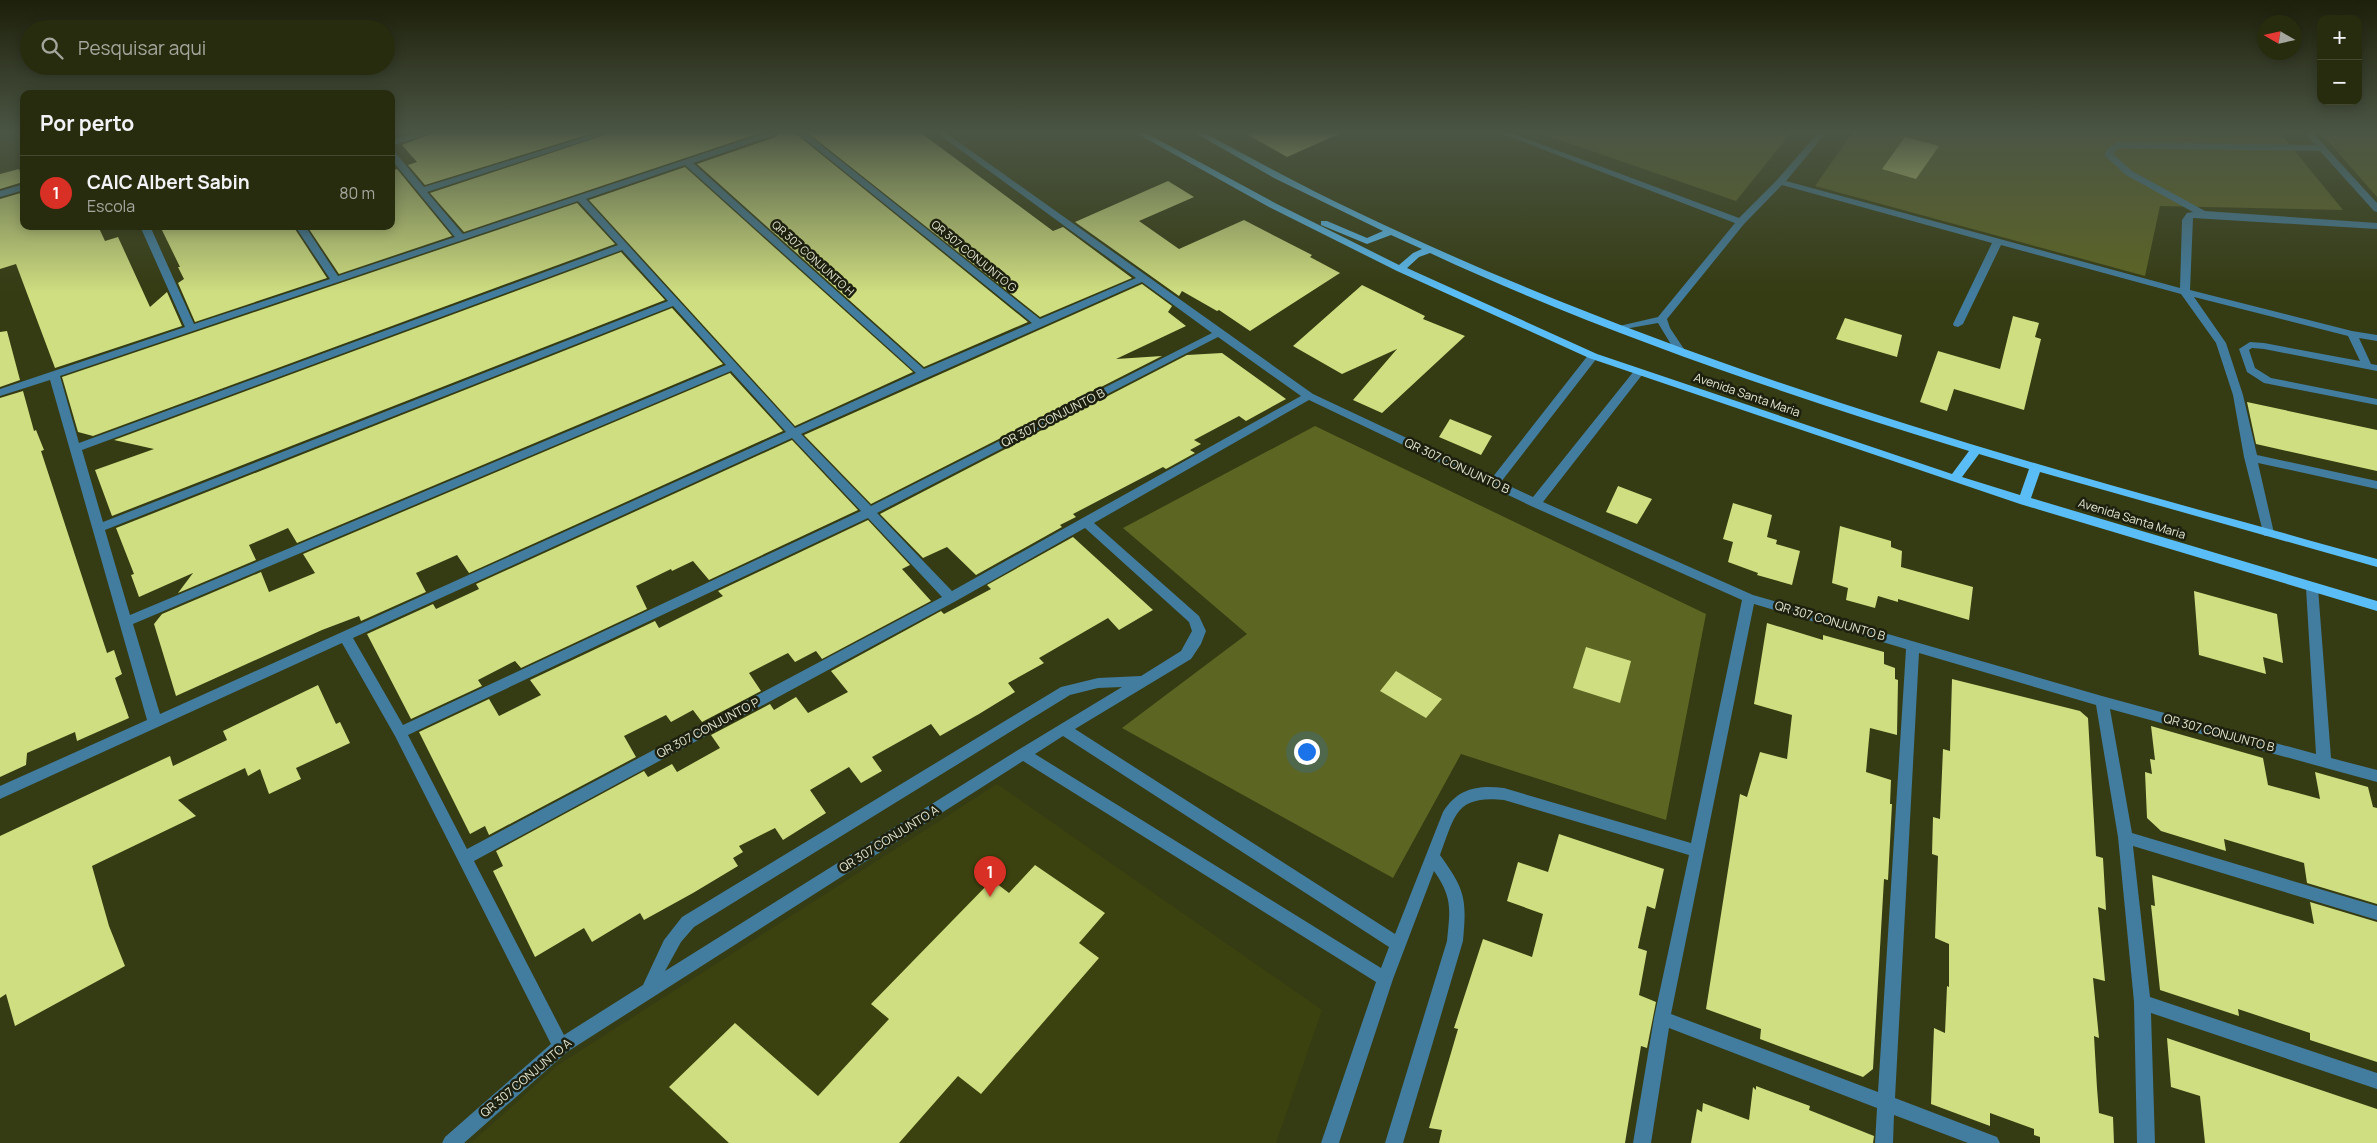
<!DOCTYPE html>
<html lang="pt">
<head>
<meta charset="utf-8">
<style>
  :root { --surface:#282c0e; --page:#303417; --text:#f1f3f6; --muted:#a5a79e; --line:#44482e; --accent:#d93025 }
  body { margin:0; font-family:Manrope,sans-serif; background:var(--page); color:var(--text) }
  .controls { position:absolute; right:15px; top:15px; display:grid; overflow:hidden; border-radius:10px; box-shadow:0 2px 12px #0003 }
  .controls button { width:45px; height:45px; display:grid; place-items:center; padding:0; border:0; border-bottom:1px solid var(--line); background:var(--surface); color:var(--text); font:25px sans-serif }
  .compass { position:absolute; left:2257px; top:15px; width:45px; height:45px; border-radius:50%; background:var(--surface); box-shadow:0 2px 12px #0003; rotate:279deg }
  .you { position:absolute; left:1306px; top:751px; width:18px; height:18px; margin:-12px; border:4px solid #fff; border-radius:50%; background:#1a73e8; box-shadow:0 0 0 8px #1a73e833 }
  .badge { display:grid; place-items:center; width:32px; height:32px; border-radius:50%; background:var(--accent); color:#fff; font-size:16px; font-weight:700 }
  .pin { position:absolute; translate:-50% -41px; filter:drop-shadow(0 1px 2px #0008) }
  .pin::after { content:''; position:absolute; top:26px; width:18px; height:15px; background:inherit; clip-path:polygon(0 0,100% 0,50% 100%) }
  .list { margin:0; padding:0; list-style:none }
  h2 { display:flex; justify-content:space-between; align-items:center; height:65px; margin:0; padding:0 20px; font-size:21px }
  h2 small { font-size:16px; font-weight:400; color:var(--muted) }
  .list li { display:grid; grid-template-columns:32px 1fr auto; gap:15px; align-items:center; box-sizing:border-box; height:75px; padding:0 20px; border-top:1px solid var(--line) }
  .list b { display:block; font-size:19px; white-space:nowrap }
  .list p { margin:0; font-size:16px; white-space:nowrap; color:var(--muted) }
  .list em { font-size:16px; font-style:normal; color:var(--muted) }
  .icon { flex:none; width:28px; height:28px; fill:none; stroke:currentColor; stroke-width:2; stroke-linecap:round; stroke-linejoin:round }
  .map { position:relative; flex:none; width:2377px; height:1143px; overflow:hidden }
  .search { position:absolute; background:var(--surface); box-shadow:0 2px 12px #0003; left:20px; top:20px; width:375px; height:55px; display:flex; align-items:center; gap:12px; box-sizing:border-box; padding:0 18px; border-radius:28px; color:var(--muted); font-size:19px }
  .panel { position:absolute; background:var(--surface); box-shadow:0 2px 12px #0003; left:20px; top:90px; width:375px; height:140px; border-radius:10px }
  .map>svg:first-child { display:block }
  .built { fill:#3c420f }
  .green { fill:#5d6523 }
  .building { fill:#cfde80 }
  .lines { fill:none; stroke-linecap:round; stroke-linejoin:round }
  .minor { fill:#427c9e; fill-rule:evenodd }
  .major { fill:#5abdf5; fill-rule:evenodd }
  .labels { text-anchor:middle; stroke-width:5; stroke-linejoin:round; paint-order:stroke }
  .far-street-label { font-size:11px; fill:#e4e8d2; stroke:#1e200f }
  .street-label { font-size:12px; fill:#e4e8d2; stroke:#1e200f }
</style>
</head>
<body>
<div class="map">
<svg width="2377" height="1143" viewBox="0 0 2377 1143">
  <rect width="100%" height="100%" fill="#353b12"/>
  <polygon class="built" points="997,784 1322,1010 1276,1143 471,1143 558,1065"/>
  <g class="green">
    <polygon points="1540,133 1791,133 1736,201"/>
    <polygon points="1852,133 2280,133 2343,210 2160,206 2145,276 1815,186"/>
    <polygon points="2321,133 2377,133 2377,198 2377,197"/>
    <polygon points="1315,426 1706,614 1666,820 1461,754 1393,878 1122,728 1247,634 1123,528"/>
  </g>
  <g class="building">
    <polygon points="433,133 593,133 425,185 408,165 417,162 402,145"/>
    <polygon points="611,133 760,133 464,232 430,193"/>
    <polygon points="778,133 795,133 1028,322 924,367 697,164 776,137"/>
    <polygon points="808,133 921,133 1053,231 1063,227 1132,278 1040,317"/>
    <polygon points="1245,133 1341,133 1287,157"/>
    <polygon points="1905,137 1939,146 1916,179 1882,169"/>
    <polygon points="685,167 913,372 795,426 589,200"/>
    <polygon points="19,169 23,182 0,189 0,174"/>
    <polygon points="397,169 452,236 339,274 307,226 391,226 391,171"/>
    <polygon points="1168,181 1194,197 1139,221 1179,249 1244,220 1312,255 1310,257 1340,273 1250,331 1219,310 1217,311 1182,291 1179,296 1075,222"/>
    <polygon points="24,192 24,226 98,226 105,241 118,237 150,307 167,292 182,326 55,368 16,264 0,269 0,199"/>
    <polygon points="577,203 615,244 93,436 78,432 62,377"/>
    <polygon points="160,226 293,226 327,278 195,322 178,283 184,279 178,267 180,267"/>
    <polygon points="621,252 665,300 112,516 95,470 154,449 114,440"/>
    <polygon points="1142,284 1172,306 1168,312 1186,326 1116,359 1162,356 871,504 804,435"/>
    <polygon points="1362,285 1425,316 1423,319 1465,336 1382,413 1353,400 1397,349 1342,374 1293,346"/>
    <polygon points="672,308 723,364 297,543 288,528 270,536 249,545 256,560 178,593 193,573 139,597 131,575 134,574 116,528"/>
    <polygon points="2013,316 2039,323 2035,337 2041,339 2024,410 1954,389 1947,411 1920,402 1938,351 2000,369"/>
    <polygon points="1845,318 1902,335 1897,357 1836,339"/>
    <polygon points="7,331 20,380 0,387 0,332"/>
    <polygon points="1222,353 1286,399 1246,421 1239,416 1194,440 1201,444 1190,450 1195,453 1166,469 1163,467 1073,514 1076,517 1060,525 1062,527 976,575 947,547 923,558 880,514 1187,355"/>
    <polygon points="730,373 783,431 469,573 457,555 416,573 426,592 361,621 359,616 322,630 176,696 154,624 162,614 261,572 269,592 315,573 303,554"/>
    <polygon points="23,391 34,431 36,430 44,450 41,451 107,653 114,650 122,674 115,678 129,718 77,741 75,732 27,753 26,765 0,777 0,398"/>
    <polygon points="2247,402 2377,430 2377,471 2256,444"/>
    <polygon points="1450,419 1492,436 1481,455 1439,437"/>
    <polygon points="792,440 858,510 709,580 693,561 672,571 671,569 636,586 647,609 521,668 515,661 478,680 482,686 411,719 367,634 433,604 436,609 479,589 476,584"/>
    <polygon points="1618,486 1652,499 1637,524 1606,512"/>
    <polygon points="1733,503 1772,515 1767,537 1777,540 1776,544 1800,551 1792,585 1757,575 1758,573 1728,562 1733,542 1723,539"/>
    <polygon points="868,520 910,565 902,569 931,601 822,659 816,651 795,662 788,653 749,673 761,691 702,722 693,710 671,722 666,715 624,736 636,757 489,835 485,826 470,834 419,732 489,699 499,716 541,695 530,680 655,621 659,628 723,596 718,591"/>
    <polygon points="1840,526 1891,541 1891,547 1902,551 1901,567 1973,587 1969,620 1898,599 1898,602 1878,596 1875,608 1846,600 1848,588 1832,583"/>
    <polygon points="1073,537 1153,610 1119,630 1108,618 1039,658 1044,663 1008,683 1015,692 979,714 940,736 931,724 872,757 882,771 861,783 849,767 810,790 826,813 783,840 775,828 739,846 743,852 733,858 738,866 693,893 644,920 640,913 592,942 584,928 535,957 493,871 503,866 496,851 644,771 648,777 672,764 677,772 720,748 711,735 770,704 774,710 796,697 808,713 848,692 831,671 941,611 944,614 991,589 987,585"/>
    <polygon points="2194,591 2277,614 2283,663 2263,657 2266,674 2199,655"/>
    <polygon points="1767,623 1823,640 1823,635 1884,652 1884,664 1895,668 1895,679 1898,680 1897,735 1870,728 1866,772 1891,780 1890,804 1892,804 1888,880 1884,879 1873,1069 1863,1077 1760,1039 1761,1029 1706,1009 1740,794 1747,797 1760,752 1787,759 1792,715 1754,704"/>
    <polygon points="1586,647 1631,661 1620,703 1573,688"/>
    <polygon points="1396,671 1442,699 1426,718 1380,691"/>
    <polygon points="1952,679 2080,711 2088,718 2096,856 2103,858 2106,910 2098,907 2105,981 2093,978 2099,1038 2094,1036 2097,1088 2099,1113 2113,1117 2114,1143 2040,1143 2040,1137 2034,1135 2034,1129 1990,1113 1990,1126 1931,1104 1934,1028 1945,1033 1947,986 1949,987 1949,944 1935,938 1938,856 1932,854 1933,817 1940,819 1943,749 1950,751"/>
    <polygon points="318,685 336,724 340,722 350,743 296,768 301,779 269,794 260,769 248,776 245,768 178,800 196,816 92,866 109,926 125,966 15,1026 6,994 0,998 0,836 170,756 173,766 227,740 223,731"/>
    <polygon points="2151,726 2263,758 2268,785 2320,799 2315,772 2368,787 2373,807 2377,808 2377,904 2307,883 2304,863 2224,839 2226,851 2161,831 2147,818 2145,772 2152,774 2150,759 2155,760"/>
    <polygon points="1559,834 1664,869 1655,909 1647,906 1638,948 1647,951 1639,995 1656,1002 1647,1048 1641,1046 1625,1143 1439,1143 1442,1130 1429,1128 1458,1029 1454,1028 1483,939 1532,957 1543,914 1507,901 1518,862 1548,872"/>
    <polygon points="1035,865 1105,913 1079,943 1099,958 981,1094 958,1076 899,1143 729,1143 669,1087 735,1023 818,1096 889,1019 871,1004 992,880 1009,893"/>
    <polygon points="2152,875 2314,924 2310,902 2377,922 2377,1062 2310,1040 2310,1033 2238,1009 2239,1016 2160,990 2151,905 2155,906"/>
    <polygon points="2167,1038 2377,1109 2377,1143 2205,1143 2200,1096 2171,1087"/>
    <polygon points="1756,1086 1810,1106 1809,1110 1874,1136 1873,1143 1691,1143 1697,1109 1702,1112 1703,1103 1749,1120 1753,1087 1756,1090"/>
  </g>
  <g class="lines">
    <g class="minor">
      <polygon points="419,133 431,133 391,146 391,140"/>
      <path d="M598,133H609L427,192L463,234L765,133H776L775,135L693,163L924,369L1032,323L797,133H806L1040,319L1136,278L937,133H946L1313,394L1492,478L1589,354H1597V358L1501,482L1533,497L1634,371H1642L1643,373L1642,375L1543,502L1753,595L2102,696L2316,754L2306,588L2308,585H2316L2318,588L2331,758L2377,770V782L2110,709L2132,833L2377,906V920L2133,846L2150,997L2377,1073V1089L2151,1013L2155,1143H2137L2134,1002L2118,837L2096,705L1919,653L1895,1098L1997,1137L2000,1143H1968L1894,1115L1893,1143H1875L1877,1108L1669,1028L1651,1143H1633L1654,1018L1689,855L1504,800C1455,795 1455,816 1440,855C1465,890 1467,898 1463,941L1403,1143H1385L1447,941C1450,910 1453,898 1434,871L1393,979L1339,1143H1321L1376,982L1023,761L567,1052L464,1143H442L445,1137L551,1044L395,736L342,643L0,799V786L147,720L50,380L0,396V389L185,327L140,226H150L194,324L330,279L295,226H305L338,276L455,237L391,159V150L394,151L424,187ZM685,165L916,373L795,428L586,199ZM578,201L618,245L79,443L60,376ZM622,250L668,301L103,522L82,450ZM1142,282L1212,333L871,506L801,434ZM673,306L726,365L130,615L105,530ZM1218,337L1301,396L952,591L877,513ZM731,371L786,432L160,714L133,624ZM1309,400L1531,506L1742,600L1691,843L1504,788C1478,785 1458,788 1443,812L1395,934L1075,729L1191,659L1201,644L1206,631L1199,616L1094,523ZM792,438L861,511L403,725L353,638ZM868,518L942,597L467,849L408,735ZM1085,528L1189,622L1192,631L1181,651L1141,676L1098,678L1061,687L682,917L664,940L643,985L564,1035L474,861L956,601ZM1754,604L1906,649L1878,1092L1671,1014ZM1122,687L1018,750L665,971L681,942L694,927L1070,695L1098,688ZM1063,736L1389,947L1381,968L1035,754Z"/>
      <polygon points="1500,133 1511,133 1739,218 1777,180 1818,133 1826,133 1786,181 2180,288 2182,220 2187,213 2193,212 2126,175 2105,156 2105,152 2116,142 2315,145 2305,133 2313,133 2377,203 2377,212 2374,211 2320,151 2118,148 2113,154 2132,171 2205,211 2377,223 2377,229 2193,218 2190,290 2352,331 2377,335 2377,341 2359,338 2371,364 2377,365 2377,371 2264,349 2252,348 2249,350 2255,368 2271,378 2377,399 2377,405 2264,383 2247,372 2239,349 2250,342 2264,343 2360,361 2348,336 2194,297 2226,343 2243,395 2257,455 2377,481 2377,489 2258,463 2274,533 2272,536 2264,536 2244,457 2233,395 2216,343 2181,294 2001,245 1963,324 1958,327 1954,326 1953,324 1992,243 1782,185 1744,224 1667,319 1670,328 1684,349 1683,351 1675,351 1658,323 1619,330 1619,326 1658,317 1735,223"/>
      <polygon points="24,184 24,190 0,197 0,191"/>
    </g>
    <path class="major" d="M1136,133H1146L1275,203L1399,265L1413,253L1422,249L1391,235L1367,244L1321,225V221H1327L1367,238L1383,231L1274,178L1195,133H1205C1256,161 1308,189 1361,214C1631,343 1919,433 2207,512C2264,527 2320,544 2377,559V567L2040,472L2031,498L2377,601V611L2020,504L1589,358L1397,271L1269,207ZM1430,253C1602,333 1787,395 1969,451L1952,474L1597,354L1407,268L1419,257ZM1979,454L2029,469L2020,495L1962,477Z"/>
  </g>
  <linearGradient id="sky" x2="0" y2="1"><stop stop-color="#1d200a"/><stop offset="0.45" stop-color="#4b5544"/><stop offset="1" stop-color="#4b5544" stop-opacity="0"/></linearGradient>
  <rect width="2377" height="293" fill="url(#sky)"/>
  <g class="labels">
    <g class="far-street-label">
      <text transform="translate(974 256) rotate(39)" y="4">QR 307 CONJUNTO G</text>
      <text transform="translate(813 258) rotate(42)" y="4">QR 307 CONJUNTO H</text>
    </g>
    <g class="street-label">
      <text transform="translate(1747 395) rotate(19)" y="4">Avenida Santa Maria</text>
      <text transform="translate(1053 418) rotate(-27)" y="4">QR 307 CONJUNTO B</text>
      <text transform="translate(1457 466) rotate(25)" y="4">QR 307 CONJUNTO B</text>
      <text transform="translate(2132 519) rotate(17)" y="4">Avenida Santa Maria</text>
      <text transform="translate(1830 621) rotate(16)" y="4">QR 307 CONJUNTO B</text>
      <text transform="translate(708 728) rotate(-28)" y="4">QR 307 CONJUNTO P</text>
      <text transform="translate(2219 733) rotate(15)" y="4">QR 307 CONJUNTO B</text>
      <text transform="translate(889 839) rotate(-32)" y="4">QR 307 CONJUNTO A</text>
      <text transform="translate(526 1078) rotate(-40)" y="4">QR 307 CONJUNTO A</text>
    </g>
  </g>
</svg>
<div class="controls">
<button>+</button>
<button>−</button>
</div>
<svg class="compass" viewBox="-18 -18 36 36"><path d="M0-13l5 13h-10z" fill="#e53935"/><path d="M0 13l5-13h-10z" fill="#a5a79e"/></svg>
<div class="you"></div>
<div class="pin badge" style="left:990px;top:897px">1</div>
<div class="search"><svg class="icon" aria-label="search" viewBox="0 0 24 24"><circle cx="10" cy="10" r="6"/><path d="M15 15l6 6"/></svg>Pesquisar aqui</div>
<section class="panel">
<h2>Por perto<small></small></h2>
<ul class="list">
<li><span class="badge">1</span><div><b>CAIC Albert Sabin</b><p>Escola</p></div><em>80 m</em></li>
</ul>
</section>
</div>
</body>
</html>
